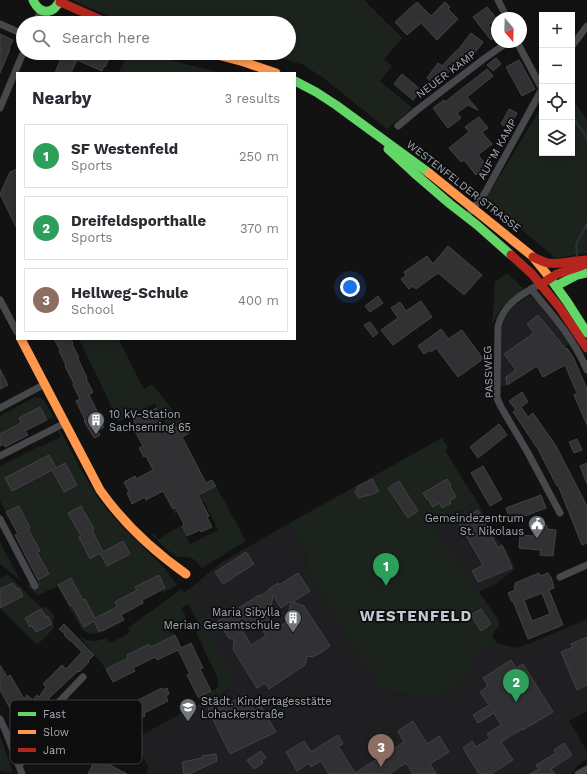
<!DOCTYPE html>
<html lang="en">
<head>
<meta charset="utf-8">
<style>
  :root { --surface:#fff; --page:#f7f7f7; --text:#2b2b33; --muted:#7c7c81; --line:#e1e1e2; --accent:#b45309 }
  body { margin:0; font-family:"Work Sans",sans-serif; background:var(--page); color:var(--text) }
  .controls { position:absolute; right:12px; top:12px; display:grid; overflow:hidden; border-radius:0px; box-shadow:0 2px 6px #0003 }
  .controls button { width:36px; height:36px; display:grid; place-items:center; padding:0; border:0; border-bottom:1px solid var(--line); background:var(--surface); color:var(--text); font:20px sans-serif }
  .compass { position:absolute; left:491px; top:12px; width:36px; height:36px; border-radius:50%; background:var(--surface); box-shadow:0 2px 6px #0003; rotate:161deg }
  .you { position:absolute; left:350px; top:287px; width:14px; height:14px; margin:-10px; border:3px solid #fff; border-radius:50%; background:#1a73e8; box-shadow:0 0 0 6px #1a73e833 }
  .badge { display:grid; place-items:center; width:26px; height:26px; border-radius:50%; background:var(--accent); color:#fff; font-size:13px; font-weight:700 }
  .pin { position:absolute; translate:-50% -33px; filter:drop-shadow(0 1px 2px #0008) }
  .pin::after { content:''; position:absolute; top:21px; width:14px; height:12px; background:inherit; clip-path:polygon(0 0,100% 0,50% 100%) }
  .list { margin:0; padding:0; list-style:none }
  h2 { display:flex; justify-content:space-between; align-items:center; height:52px; margin:0; padding:0 16px; font-size:17px }
  h2 small { font-size:13px; font-weight:400; color:var(--muted) }
  .list li { display:grid; grid-template-columns:26px 1fr auto; gap:12px; align-items:center; box-sizing:border-box; height:64px; margin:0 8px 8px; padding:0 8px; border:1px solid var(--line); border-radius:0px }
  .list b { display:block; font-size:15px; white-space:nowrap }
  .list p { margin:0; font-size:13px; white-space:nowrap; color:var(--muted) }
  .list em { font-size:13px; font-style:normal; color:var(--muted) }
  .icon { flex:none; width:22px; height:22px; fill:none; stroke:currentColor; stroke-width:2; stroke-linecap:round; stroke-linejoin:round }
  .map { position:relative; flex:none; width:587px; height:774px; overflow:hidden }
  .search { position:absolute; background:var(--surface); box-shadow:0 2px 6px #0003; left:16px; top:16px; width:280px; height:44px; display:flex; align-items:center; gap:10px; box-sizing:border-box; padding:0 14px; border-radius:22px; color:var(--muted); font-size:15px }
  .panel { position:absolute; background:var(--surface); box-shadow:0 2px 6px #0003; left:16px; top:72px; width:280px; height:268px; border-radius:0px }
  .map>svg:first-child { display:block }
  .built { fill:#1f1f21 }
  .green { fill:#1c231d }
  .lines { fill:none; stroke-linecap:round; stroke-linejoin:round }
  .stream { stroke:#283136; stroke-width:2.5 }
  .building { fill:#313133; stroke:#424346; fill-rule:evenodd }
  .street { stroke:#47484b; stroke-width:7 }
  .fast { stroke:#63d668; stroke-width:9 }
  .slow { stroke:#ff974d; stroke-width:9 }
  .jam { stroke:#b3261e; stroke-width:9 }
  .labels { text-anchor:middle; stroke-width:3.5; stroke-linejoin:round; paint-order:stroke }
  .street-label { font-size:11px; fill:#a3aab4; stroke:#0d0d0e }
  .poi-label { font-size:11px; fill:#a3aab4; stroke:#0d0d0e; text-anchor:start }
  .district-label { font-size:15px; font-weight:bold; letter-spacing:1px; fill:#c4c8d0; stroke:#0d0d0e }
  .key { fill:#0d0d0e; stroke:#3a3c40; stroke-width:1 }
  .key-label { font-size:11px; fill:#a3aab4 }
</style>
</head>
<body>
<div class="map">
<svg width="587" height="774" viewBox="0 0 587 774">
  <rect width="100%" height="100%" fill="#121213"/>
  <g class="built">
    <polygon points="530,296 538,301 569,344 550,358 518,378 507,385 500,386 502,327 505,318 512,308 527,297"/>
    <polygon points="477,501 497,540 507,550 515,569 496,584 478,592 434,527"/>
    <polygon points="288,524 305,551 307,572 379,684 391,692 403,696 422,697 458,683 467,673 474,662 477,655 497,643 515,648 531,643 587,619 587,711 569,721 587,751 587,759 577,766 574,771 570,774 148,774 146,771 149,767 132,740 199,704 230,690 184,593 222,562"/>
  </g>
  <g class="green">
    <polygon points="72,0 364,0 402,38 384,59 392,66 380,81 413,108 387,129 326,80 304,65 264,53 289,53 289,23 124,23"/>
    <polygon points="128,53 142,53 221,73 119,73"/>
    <polygon points="572,98 587,120 587,253 558,258 554,257 551,254 489,203 487,197 542,106 542,153 572,153"/>
    <polygon points="507,273 524,289 501,308 492,324 495,282"/>
    <polygon points="79,339 118,339 144,389 152,384 184,424 169,432 155,403 119,422"/>
    <polygon points="35,397 41,398 44,400 55,420 54,420 52,417 47,420 40,407 19,418 21,423 0,434 0,416"/>
    <path d="M60,430L82,471L98,498L113,517L165,569L177,585L163,593L161,591L143,601L144,603L122,615L124,620L99,633C92,635 86,633 81,628L58,586L38,595L27,586L49,574L37,552L39,551L28,529L30,527L19,506L6,512L0,501V466L39,446L40,447L61,437L58,432Z"/>
    <path d="M442,438L448,448L445,450L466,485L477,501L434,527L499,621V626L495,630L492,636L497,643C491,647 483,650 478,655C476,657 475,660 474,663C470,670 465,676 459,682C442,698 413,701 392,692C387,691 383,687 379,685L307,572L305,551L288,524Z"/>
    <polygon points="216,486 246,541 202,568 195,560 188,557 178,557 166,549 152,535 155,534 158,539 181,526 190,544 218,530 204,501 175,514 173,509"/>
    <polygon points="0,542 20,580 0,564"/>
    <polygon points="7,574 42,608 45,606 55,617 52,621 54,628 37,645 0,608 0,578"/>
    <path d="M181,589L184,593L189,589L237,686L201,703L198,697L216,689L218,685V679L196,632L201,629L189,604L181,608L190,626L179,632L177,628L172,630L169,623L166,625L170,633L173,632L175,635L151,647L149,644L127,655L128,658L106,669L96,656L79,636C91,643 94,642 107,638L109,643L123,637L130,632L128,628Z"/>
    <polygon points="0,737 2,741 13,773 0,771"/>
  </g>
  <g class="lines">
    <g class="stream">
      <polyline points="572,117 587,137"/>
      <polyline points="577,255 576,244 587,224"/>
    </g>
  </g>
  <g class="building">
    <polygon points="417,2 431,16 445,2 450,7 448,9 458,19 437,40 421,23 407,35 395,22"/>
    <polygon points="487,7 497,19 488,25 497,35 491,40 473,17"/>
    <polygon points="471,33 483,42 474,54 473,53 458,71 453,66 438,86 427,78 438,63 442,66 457,50 458,50"/>
    <polygon points="0,34 13,40 9,48 10,49 0,73"/>
    <polygon points="60,53 101,53 110,57 105,67 104,66 102,71 77,60 71,73 55,73 63,54"/>
    <polygon points="496,58 501,64 493,71 487,65"/>
    <polygon points="519,60 535,89 522,96 506,67"/>
    <polygon points="487,69 493,76 467,97 478,110 468,105 457,113 461,118 448,128 433,108 444,100 445,102"/>
    <polygon points="402,74 421,90 413,100 394,84"/>
    <polygon points="509,109 517,113 509,128 501,124"/>
    <polygon points="479,117 488,128 482,132 492,144 478,155 487,166 476,175 464,160 461,162 449,148 469,132 465,127"/>
    <polygon points="17,169 17,229 0,194 10,172"/>
    <polygon points="448,246 482,275 464,295 438,273 416,289 413,286 409,289 401,279 406,276 404,272 427,256 433,264"/>
    <polygon points="378,296 383,303 370,312 365,306"/>
    <polygon points="421,301 432,317 393,345 381,330 398,318 391,308 400,302 406,311"/>
    <polygon points="538,315 566,349 567,348 573,357 587,389 587,425 574,395 577,393 565,365 543,377 537,366 507,385 506,377 516,370 504,354 534,333 527,324"/>
    <polygon points="370,322 378,333 373,337 364,325"/>
    <polygon points="441,329 448,339 462,330 483,359 458,377 436,348 431,352 430,350 424,354 418,346"/>
    <polygon points="54,339 71,339 73,343 72,344 79,358 78,359 87,378 86,379 93,392 89,395 98,413 97,414 104,427 98,431 100,435 94,438 84,421 85,420 76,401 80,399 73,385 74,384 65,366 66,365 59,351 60,350"/>
    <polygon points="0,369 8,385 0,389"/>
    <polygon points="522,392 528,402 521,407 528,417 533,413 556,446 587,506 587,543 582,545 558,485 557,486 538,449 513,412 516,410 509,401"/>
    <polygon points="40,407 47,420 25,431 28,435 5,447 4,444 0,446 0,434 21,423 19,418"/>
    <polygon points="156,408 162,419 159,420 166,433 184,424 189,433 182,437 206,483 212,480 216,486 198,495 209,516 207,517 212,527 201,532 200,530 187,536 182,526 184,524 175,507 173,509 163,491 146,500 145,497 132,504 127,493 129,492 124,482 135,476 136,479 153,470 146,456 144,457 139,448 143,446 134,429 137,427 132,417 142,412 144,415"/>
    <polygon points="499,424 507,435 478,458 470,447"/>
    <polygon points="577,439 582,450 574,453 569,442"/>
    <polygon points="49,455 56,468 65,463 77,485 64,492 52,470 12,491 5,478"/>
    <polygon points="587,463 587,484 580,466"/>
    <polygon points="483,466 502,499 490,506 471,473"/>
    <polygon points="372,479 379,491 373,494 358,498 355,491 358,489 357,487"/>
    <polygon points="447,479 451,485 450,486 456,497 450,500 451,503 442,508 439,503 433,507 428,499 427,500 423,493"/>
    <polygon points="399,481 418,511 408,518 388,488"/>
    <polygon points="541,495 546,508 511,521 506,508"/>
    <polygon points="19,506 30,528 28,529 40,551 37,552 49,574 38,580 15,535 18,534 6,512"/>
    <polygon points="81,506 94,529 92,530 103,552 123,541 130,554 107,566 100,553 90,559 79,537 81,536 68,513"/>
    <polygon points="478,510 498,548 502,545 512,568 478,582 472,571 483,565 458,521"/>
    <polygon points="540,524 547,525 547,529 556,530 553,556 540,555 541,550 519,548 520,535 533,536 534,527 540,528"/>
    <polygon points="246,552 254,564 223,584 215,572"/>
    <path d="M298,573L310,591L293,602L304,606L330,646L322,652L313,657L307,656L305,665L269,689L265,683L257,688L233,649L234,640L229,638L218,621L259,595L260,596L269,590V589L278,583L279,585ZM273,595L281,608L291,601L287,618L289,621L275,629L266,616L270,614ZM257,621L266,636L251,645L242,630Z"/>
    <path d="M539,573L540,576L548,573L550,577H551L554,588L549,590L563,625L528,639L513,601L512,602L508,593L515,590L514,586L516,585L515,583ZM542,593L550,614L532,621L524,600Z"/>
    <polygon points="159,575 165,588 142,600 143,603 121,615 124,620 102,631 102,630 99,632 94,621 84,627 72,605 70,606 58,585 71,578 83,600 85,599 95,618 117,607 115,602 137,590 135,587"/>
    <polygon points="13,583 17,589 19,588 23,596 0,608 0,589"/>
    <polygon points="41,609 46,617 48,616 52,624 36,632 32,626 30,627 25,618"/>
    <polygon points="481,609 491,624 481,631 471,615"/>
    <polygon points="64,624 94,655 88,661 89,662 79,672 78,671 48,699 49,700 40,713 27,737 29,738 25,744 20,741 23,735 21,734 23,731 12,724 17,721 0,690 0,665 7,677 10,675 24,699 27,695 33,700 37,695 39,697 46,687 43,684 62,665 66,669 82,652 70,640 69,640 64,635 65,634 59,629"/>
    <polygon points="175,635 181,648 191,643 203,668 200,669 211,691 198,697 187,675 190,674 178,650 157,660 155,657 133,668 135,671 113,682 106,669 128,658 127,655 149,644 151,647"/>
    <polygon points="587,637 587,685 577,690 561,652 573,647 571,644"/>
    <polygon points="511,660 516,668 523,664 553,712 523,730 522,729 501,742 513,760 491,774 479,774 463,748 472,741 476,747 490,738 487,734 501,725 494,713 478,723 473,715 489,705 480,692 488,686 483,678"/>
    <polygon points="162,688 163,690 167,688 169,694 166,696 168,701 144,713 145,716 123,726 121,723 99,734 95,724 81,731 71,709 84,702 93,721 115,710 117,713 139,702 138,700"/>
    <polygon points="245,694 254,710 261,706 276,732 230,754 208,709 218,704 220,709"/>
    <polygon points="413,721 427,744 439,736 449,752 430,764 436,774 413,774 406,763 389,774 329,774 321,761 311,767 309,763 297,771 286,752 304,741 311,752 338,735 343,744 338,746 355,773 404,742 398,731"/>
    <polygon points="564,743 572,755 551,769 555,774 530,774 539,769 536,765 556,753 554,750"/>
    <polygon points="261,751 266,758 261,761 263,763 254,769 247,760"/>
    <polygon points="216,754 217,761 189,774 184,774 182,762 202,758 202,756"/>
    <polygon points="95,760 107,766 108,764 127,774 88,774"/>
  </g>
  <g class="lines">
    <g class="street">
      <polyline points="498,0 507,18"/>
      <polyline points="36,23 41,10"/>
      <polyline points="0,24 23,34"/>
      <polyline points="517,42 542,89"/>
      <polyline points="572,46 587,26"/>
      <polyline points="0,108 23,53"/>
      <polyline points="398,126 417,110 485,58 508,42"/>
      <polyline points="471,211 485,193 542,89"/>
      <path d="M540,284C522,294 502,305 498,327L497,398L501,407L528,453L560,513"/>
      <path d="M531,289C552,314 574,339 587,370"/>
      <polyline points="0,300 17,332"/>
      <polyline points="0,408 45,384"/>
      <polyline points="0,456 65,423"/>
      <polyline points="0,519 35,586"/>
      <polyline points="560,577 587,565"/>
      <polyline points="0,719 6,732 22,774"/>
      <polyline points="19,765 31,752 47,721 59,702 83,677"/>
      <polyline points="578,774 587,769"/>
    </g>
    <g class="fast">
      <path d="M33,0C40,15 53,15 60,0"/>
      <polyline points="295,81 316,92 336,105 429,173"/>
      <polyline points="388,149 414,173 450,204 477,225 511,255"/>
      <polyline points="550,278 568,303 587,333"/>
      <polyline points="556,286 577,275 587,273"/>
    </g>
    <g class="slow">
      <polyline points="210,53 244,62 276,73"/>
      <polyline points="429,173 532,256 550,278"/>
      <path d="M21,339L100,490C124,524 152,550 186,574"/>
    </g>
    <g class="jam">
      <polyline points="60,2 108,23"/>
      <polyline points="511,255 532,274 560,308 587,348"/>
      <path d="M533,257C538,259 543,262 548,263C561,265 574,260 587,260"/>
      <polyline points="546,281 557,274 581,266 587,262"/>
    </g>
  </g>
  <defs>
    <symbol id="building-pin" viewBox="-11 -11 22 30"><path d="M0 17L-7.5 6A9.5 9.5 0 1 1 7.5 6Z" fill="#70757c" stroke="#0d0d0e"/><path d="M-4-6H4V6H1V3H-1V6H-4ZM-2.5-4.3h1.7v1.8h-1.7ZM.8-4.3h1.7v1.8H.8ZM-2.5-1h1.7V.8h-1.7ZM.8-1h1.7V.8H.8Z" fill="#fff"/></symbol>
    <symbol id="civic-pin" viewBox="-11 -11 22 30"><path d="M0 17L-7.5 6A9.5 9.5 0 1 1 7.5 6Z" fill="#70757c" stroke="#0d0d0e"/><path d="M-.6-6.5H3V-4.5H.6V-3L4-1V1h2V6H-6V1h2V-1L-.6-3ZM-1.2 2.5V6h2.4V2.5Z" fill="#fff"/></symbol>
    <symbol id="school-pin" viewBox="-11 -11 22 30"><path d="M0 17L-7.5 6A9.5 9.5 0 1 1 7.5 6Z" fill="#70757c" stroke="#0d0d0e"/><path d="M0-5L7-2L0 1L-7-2ZM-4 1L0 2.5L4 1V4Q0 6-4 4Z" fill="#fff"/></symbol>
  </defs>
  <g fill-rule="evenodd">
    <use href="#building-pin" x="86" y="410" width="20" height="27"/>
    <use href="#civic-pin" x="527" y="514" width="20" height="27"/>
    <use href="#building-pin" x="283" y="608" width="20" height="27"/>
    <use href="#school-pin" x="178" y="697" width="20" height="27"/>
  </g>
  <g class="labels">
    <g class="street-label">
      <text transform="translate(446 74) rotate(-37)" y="4">NEUER KAMP</text>
      <text transform="translate(497 149) rotate(-61)" y="4">AUF'M KAMP</text>
      <text transform="translate(464 186) rotate(38)" y="4">WESTENFELDER STRASSE</text>
      <text transform="translate(488 372) rotate(-92)" y="4">PASSWEG</text>
    </g>
    <g class="poi-label">
      <text x="109" y="418">10 kV-Station<tspan x="109" dy="13">Sachsenring 65</tspan></text>
      <text x="524" y="522" text-anchor="end">Gemeindezentrum<tspan x="524" dy="13">St. Nikolaus</tspan></text>
      <text x="280" y="616" text-anchor="end">Maria Sibylla<tspan x="280" dy="13">Merian Gesamtschule</tspan></text>
      <text x="201" y="705">Städt. Kindertagesstätte<tspan x="201" dy="13">Lohackerstraße</tspan></text>
    </g>
    <g class="district-label">
      <text x="416" y="621">WESTENFELD</text>
    </g>
  </g>
  <rect x="10" y="700" width="132" height="64" rx="6" class="key"/>
  <rect x="18" y="712" width="18" height="4" fill="#63d668"/>
  <rect x="18" y="730" width="18" height="4" fill="#ff974d"/>
  <rect x="18" y="748" width="18" height="4" fill="#b3261e"/>
  <g class="key-label">
    <text x="43" y="718">Fast</text>
    <text x="43" y="736">Slow</text>
    <text x="43" y="754">Jam</text>
  </g>
</svg>
<div class="controls">
<button>+</button>
<button>−</button>
<button><svg class="icon" aria-label="locate" viewBox="0 0 24 24"><circle cx="12" cy="12" r="6"/><path d="M12 2v4M12 18v4M2 12h4M18 12h4"/></svg></button>
<button><svg class="icon" aria-label="layers" viewBox="0 0 24 24"><path d="M12 4l9 5-9 5-9-5zM3 14l9 5 9-5"/></svg></button>
</div>
<svg class="compass" viewBox="-18 -18 36 36"><path d="M0-13l5 13h-10z" fill="#e53935"/><path d="M0 13l5-13h-10z" fill="#7c7c81"/></svg>
<div class="you"></div>
<div class="pin badge" style="left:386px;top:586px;background:#2e9e5b">1</div>
<div class="pin badge" style="left:516px;top:702px;background:#2e9e5b">2</div>
<div class="pin badge" style="left:381px;top:767px;background:#8d6e63">3</div>
<div class="search"><svg class="icon" aria-label="search" viewBox="0 0 24 24"><circle cx="10" cy="10" r="6"/><path d="M15 15l6 6"/></svg>Search here</div>
<section class="panel">
<h2>Nearby<small>3 results</small></h2>
<ul class="list">
<li><span class="badge" style="background:#2e9e5b">1</span><div><b>SF Westenfeld</b><p>Sports</p></div><em>250 m</em></li>
<li><span class="badge" style="background:#2e9e5b">2</span><div><b>Dreifeldsporthalle</b><p>Sports</p></div><em>370 m</em></li>
<li><span class="badge" style="background:#8d6e63">3</span><div><b>Hellweg-Schule</b><p>School</p></div><em>400 m</em></li>
</ul>
</section>
</div>
</body>
</html>
